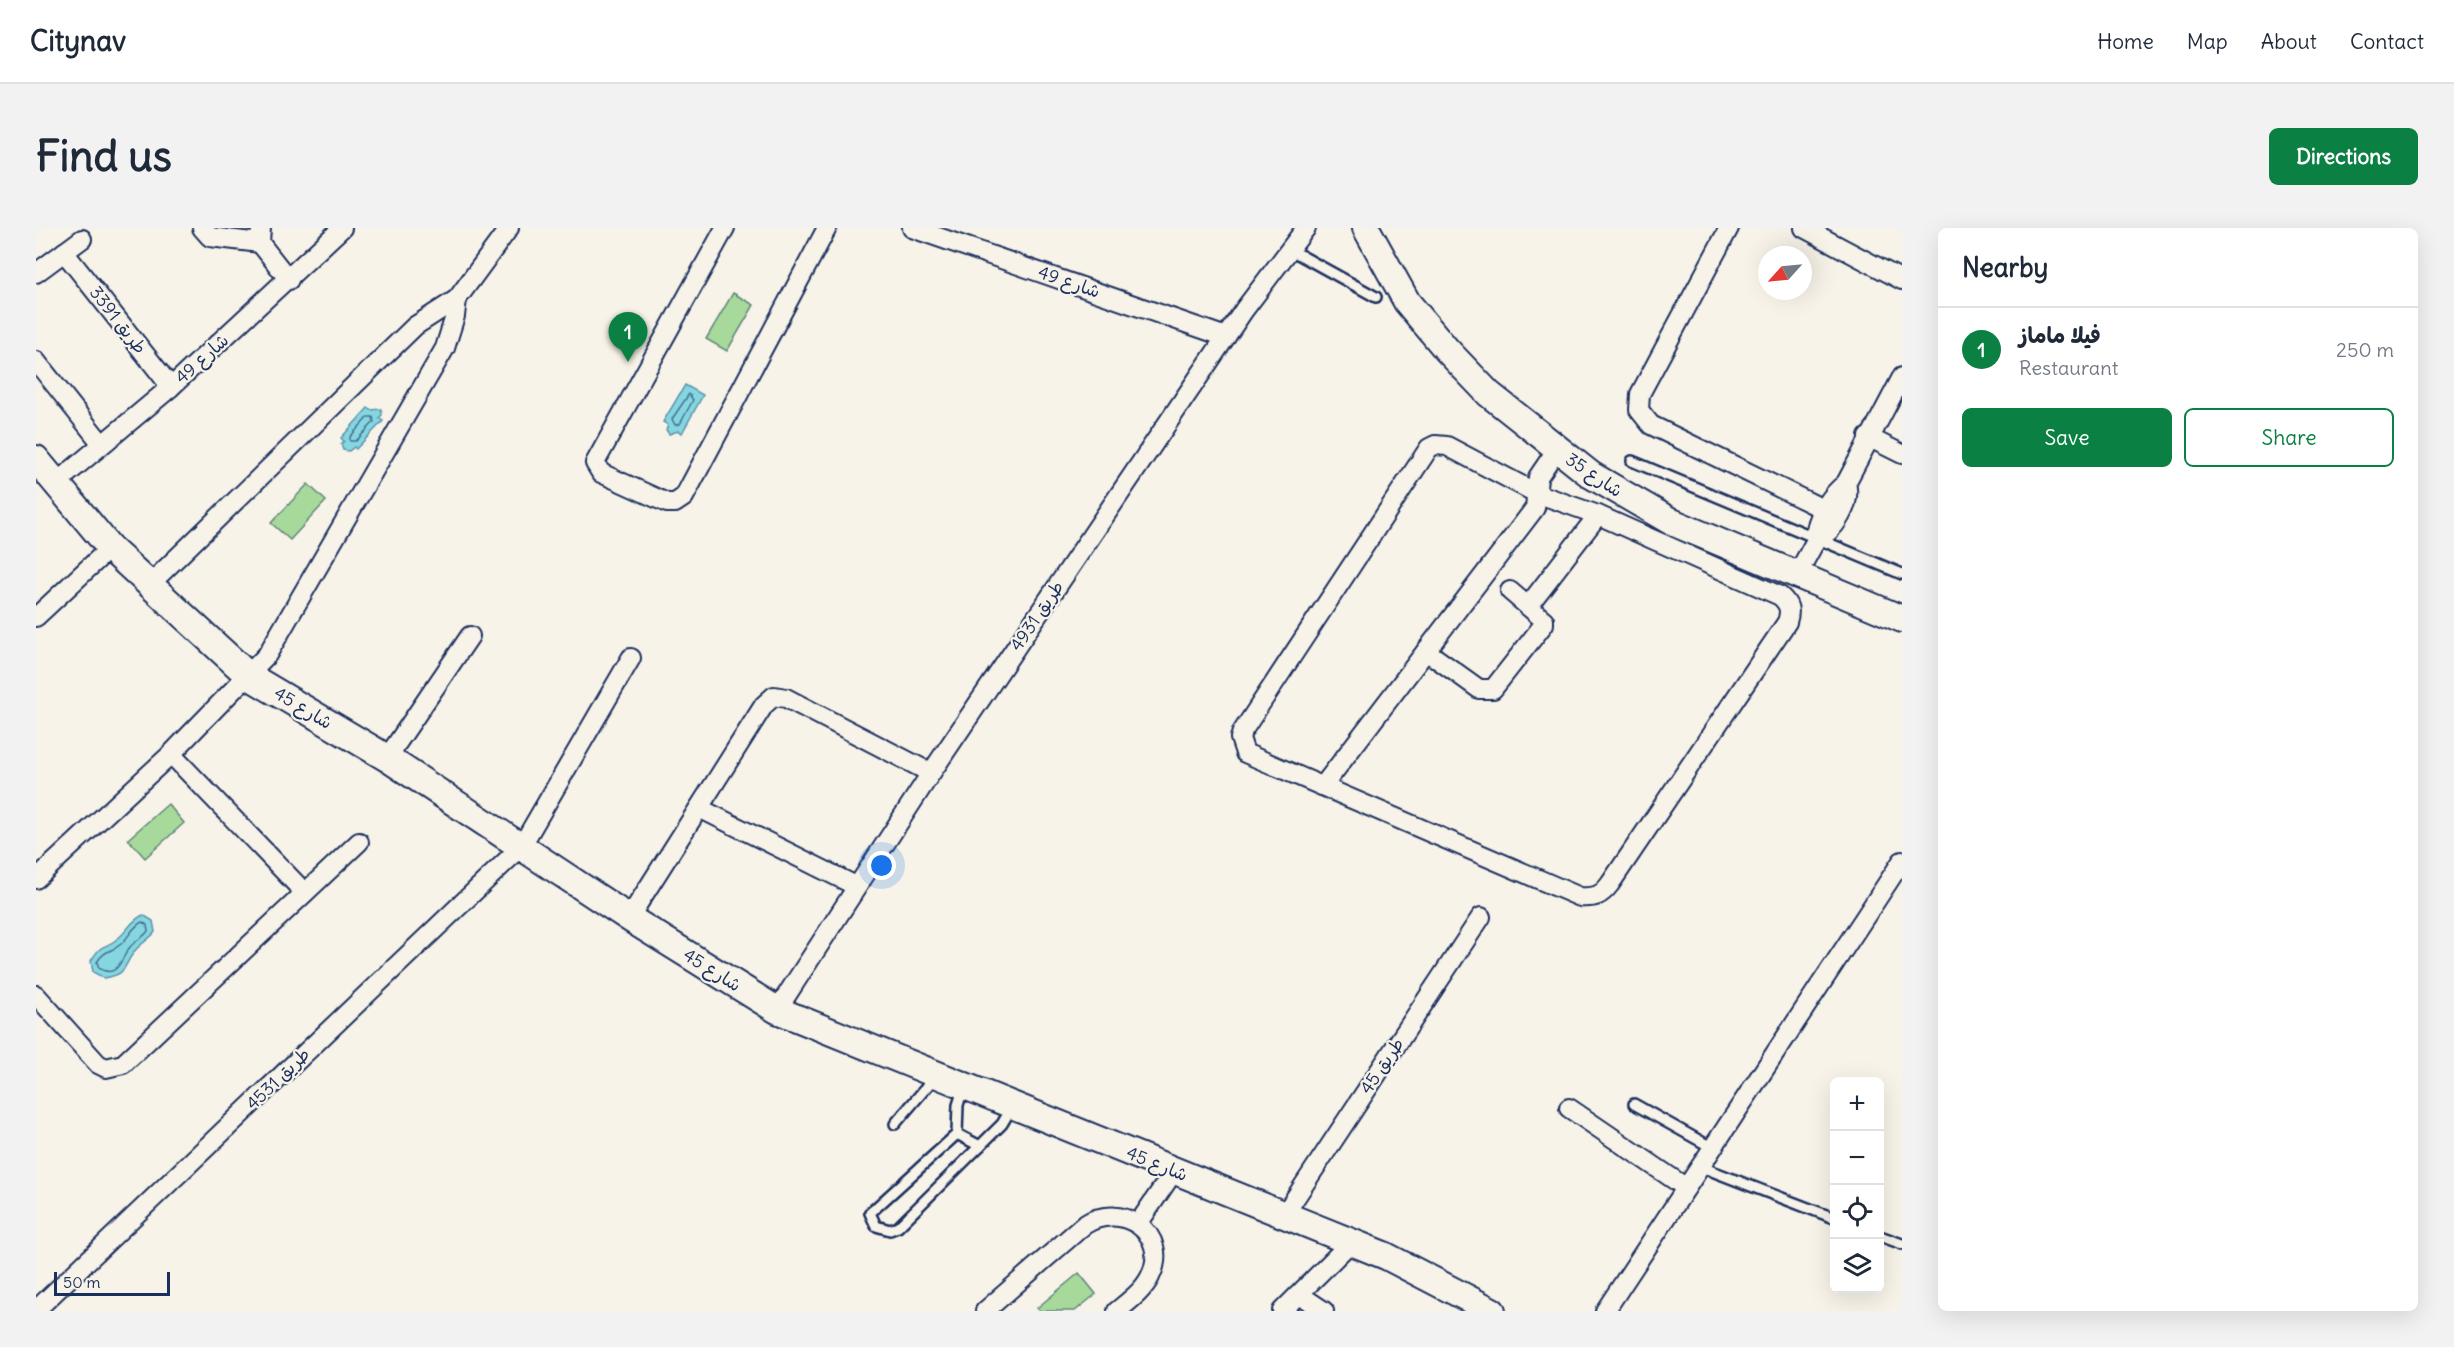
<!DOCTYPE html>
<html lang="en">
<head>
<meta charset="utf-8">
<style>
  :root { --surface:#fff; --page:#f2f2f3; --text:#1f2937; --muted:#747a83; --line:#e0e1e3; --accent:#0b8043 }
  body { margin:0; font-family:Delius,"Playpen Sans Arabic",sans-serif; background:var(--page); color:var(--text) }
  .controls { position:absolute; right:18px; bottom:18px; display:grid; overflow:hidden; border-radius:9px; box-shadow:0 6px 24px #0002 }
  .controls button { width:54px; height:54px; display:grid; place-items:center; padding:0; border:0; border-bottom:2px solid var(--line); background:var(--surface); color:var(--text); font:30px sans-serif }
  .compass { position:absolute; left:1722px; top:18px; width:54px; height:54px; border-radius:50%; background:var(--surface); box-shadow:0 6px 24px #0002; rotate:243deg }
  .scale { position:absolute; left:18px; bottom:15px; width:116px; box-sizing:border-box; padding-left:6px; border:3px solid #1b2f5e; border-top:0; font-size:16px; line-height:21px; white-space:nowrap; color:#1b2f5e; -webkit-text-stroke:4px #f7f3e8; paint-order:stroke }
  .you { position:absolute; left:846px; top:638px; width:21px; height:21px; margin:-15px; border:4px solid #fff; border-radius:50%; background:#1a73e8; box-shadow:0 0 0 9px #1a73e833 }
  .badge { display:grid; place-items:center; width:39px; height:39px; border-radius:50%; background:var(--accent); color:#fff; font-size:20px; font-weight:700 }
  .pin { position:absolute; translate:-50% -50px; filter:drop-shadow(0 2px 3px #0008) }
  .pin::after { content:''; position:absolute; top:32px; width:21px; height:18px; background:inherit; clip-path:polygon(0 0,100% 0,50% 100%) }
  .list { margin:0; padding:0; list-style:none }
  h2 { display:flex; justify-content:space-between; align-items:center; height:78px; margin:0; padding:0 24px; font-size:26px }
  h2 small { font-size:20px; font-weight:400; color:var(--muted) }
  .list li { display:grid; grid-template-columns:39px 1fr auto; gap:18px; align-items:center; box-sizing:border-box; height:84px; padding:0 24px; border-top:2px solid var(--line) }
  .list b { display:block; font-size:22px; white-space:nowrap }
  .list p { margin:0; font-size:20px; white-space:nowrap; color:var(--muted) }
  .list em { font-size:20px; font-style:normal; color:var(--muted) }
  .actions { display:flex; gap:12px; padding:18px 24px }
  .actions a { flex:1; padding:14px 0; border:2px solid var(--accent); border-radius:9px; text-align:center; font-size:21px; color:var(--accent) }
  .actions .main { background:var(--accent); color:#fff }
  .icon { flex:none; width:33px; height:33px; fill:none; stroke:currentColor; stroke-width:2; stroke-linecap:round; stroke-linejoin:round }
  .map { position:relative; flex:none; width:1866px; height:1083px; overflow:hidden; border-radius:9px }
  header { display:flex; align-items:center; gap:36px; box-sizing:border-box; height:84px; padding:0 30px; background:var(--surface); border-bottom:2px solid var(--line) }
  header strong { font-size:28px }
  nav { display:flex; gap:33px; margin-inline-start:auto; font-size:21px }
  .intro { display:flex; align-items:center; justify-content:space-between; box-sizing:border-box; height:144px; padding:0 36px }
  h1 { margin:0; font-size:42px }
  .button { padding:15px 27px; border-radius:9px; background:var(--accent); color:#fff; font-size:21px; font-weight:700 }
  main { display:flex; gap:36px; padding:0 36px }
  aside { flex:1; background:var(--surface); border-radius:9px; box-shadow:0 6px 24px #0002 }
  .map>svg:first-child { display:block }
  .green { fill:#a7d99a; stroke:#61847c; stroke-width:1.5 }
  .water { fill:#85d6e0; stroke:#5b93ac; stroke-width:1.5 }
  .lines { fill:none; stroke-linecap:round; stroke-linejoin:round }
  .shore { stroke:#457292; stroke-width:1.5 }
  .lane-casing { stroke:#1b2f5e; stroke-width:14 }
  .street-casing { stroke:#1b2f5e; stroke-width:22 }
  .secondary-casing { stroke:#1b2f5e; stroke-width:30 }
  .lane { stroke:#f7f3e8; stroke-width:9 }
  .street { stroke:#f7f3e8; stroke-width:18 }
  .secondary { stroke:#f7f3e8; stroke-width:26 }
  .labels { text-anchor:middle; stroke-width:4.5; stroke-linejoin:round; paint-order:stroke }
  .street-label { font-size:18px; fill:#1b2f5e; stroke:#f7f3e8 }
</style>
</head>
<body>
<header>
<strong>Citynav</strong>
<nav><a>Home</a><a>Map</a><a>About</a><a>Contact</a></nav>
</header>
<div class="intro"><h1>Find us</h1><a class="button">Directions</a></div>
<main>
<div class="map">
<svg width="1866" height="1083" viewBox="0 0 1866 1083">
  <rect width="100%" height="100%" fill="#f7f3e8"/>
  <filter id="ink" filterUnits="userSpaceOnUse"><feTurbulence type="fractalNoise" baseFrequency=".0167" numOctaves="2"/><feDisplacementMap in="SourceGraphic" scale="12" xChannelSelector="R" yChannelSelector="G"/><feConvolveMatrix kernelMatrix="1 2 1 2 8 2 1 2 1" color-interpolation-filters="sRGB"/></filter>
  <g filter="url(#ink)">
    <g class="green">
      <polygon points="697,65 718,77 691,123 670,111"/>
      <polygon points="272,256 290,273 254,312 235,295"/>
      <polygon points="132,576 148,595 109,630 92,611"/>
      <polygon points="1043,1045 1060,1066 1039,1083 1004,1083 1001,1080"/>
    </g>
    <g class="water">
      <polygon points="649,157 667,167 646,205 642,203 633,206 630,202 632,197 627,194"/>
      <polygon points="332,180 335,182 345,181 346,187 343,190 347,193 320,221 318,219 313,223 307,222 305,216 308,213 305,210"/>
      <path d="M107,687L117,693L119,704C113,712 103,716 98,724C86,740 92,746 68,750L57,744L55,733C67,713 68,722 81,711C92,703 94,693 107,687Z"/>
    </g>
    <g class="lines">
      <g class="shore">
        <polygon points="653,166 657,172 644,196 639,197 636,191"/>
        <polygon points="332,189 337,189 338,194 320,213 314,213 314,209"/>
        <path d="M106,694L111,697L112,703C107,710 99,713 94,719C85,730 82,752 63,740L61,734C68,722 76,724 85,716C93,709 96,699 106,694Z"/>
      </g>
      <defs>
        <g id="lane">
          <polyline points="1253,21 1340,69"/>
          <polyline points="1596,233 1866,346"/>
          <polyline points="928,858 922,877 921,906 834,985 840,998 854,1002 862,999 966,896 976,879"/>
          <polyline points="1598,876 1675,919"/>
          <polyline points="859,896 900,848"/>
          <polyline points="921,906 944,918"/>
          <polyline points="1663,938 1798,990"/>
          <polyline points="1844,1008 1866,1016"/>
        </g>
        <g id="street">
          <polyline points="166,0 174,9 224,15"/>
          <polyline points="225,0 224,15 253,52"/>
          <polyline points="689,0 559,235 565,245 631,275 639,275 648,269 791,0"/>
          <polyline points="876,0 1190,109"/>
          <polyline points="1693,0 1604,166 1603,182 1615,197 1789,282"/>
          <polyline points="1768,0 1866,52"/>
          <polyline points="28,24 135,159"/>
          <polyline points="0,45 46,11"/>
          <polyline points="0,133 66,216"/>
          <polyline points="1832,209 1866,226"/>
          <path d="M1399,217L1411,218L1500,265L1562,287L1744,368C1753,376 1755,382 1751,394L1574,656C1565,668 1559,670 1544,669L1209,525L1204,510L1206,504L1393,220Z"/>
          <polyline points="19,256 135,159 306,0"/>
          <path d="M1780,312C1799,303 1816,276 1810,255"/>
          <path d="M1762,345L1780,312C1777,293 1795,266 1810,255L1866,149"/>
          <polyline points="113,357 379,98 421,71 473,0"/>
          <polyline points="1492,378 1562,287"/>
          <polyline points="0,389 74,320"/>
          <polyline points="1390,423 1443,461 1457,461 1508,396 1508,392 1474,363"/>
          <polyline points="135,526 268,664"/>
          <polyline points="351,530 434,408"/>
          <polyline points="1287,558 1499,280 1502,249 1521,221"/>
          <polyline points="663,580 820,658"/>
          <polyline points="0,651 135,526 231,427 409,120 419,88 421,71"/>
          <polyline points="593,690 728,477 738,468 750,470 895,545"/>
          <polyline points="0,767 62,836 70,840 87,836 323,614"/>
          <polyline points="741,782 895,545 1208,82 1270,0"/>
          <polyline points="1533,880 1649,959"/>
          <polyline points="1248,987 1445,689"/>
          <polyline points="1102,996 1138,943"/>
          <polyline points="1264,1067 1288,1083"/>
          <polyline points="0,1082 485,619 595,430"/>
          <path d="M949,1083L1048,997C1085,972 1136,1006 1114,1049C1107,1063 1093,1073 1081,1083"/>
          <polyline points="1246,1083 1315,1014"/>
          <polyline points="1569,1083 1866,633"/>
        </g>
        <g id="secondary">
          <polyline points="1330,0 1371,74 1411,122 1453,166 1555,247 1636,294 1866,391"/>
          <polyline points="0,231 74,320 213,448 351,530 593,690 741,782 1350,1028 1456,1083"/>
        </g>
      </defs>
      <use href="#lane" class="lane-casing"/>
      <use href="#street" class="street-casing"/>
      <use href="#secondary" class="secondary-casing"/>
      <use href="#lane" class="lane"/>
      <use href="#street" class="street"/>
      <use href="#secondary" class="secondary"/>
    </g>
  </g>
  <g class="labels">
    <g class="street-label">
      <text transform="translate(1033 54) rotate(19)" y="6">شارع 49</text>
      <text transform="translate(82 92) rotate(52)" y="6">طريق 3391</text>
      <text transform="translate(166 131) rotate(-42)" y="6">شارع 49</text>
      <text transform="translate(1558 247) rotate(34)" y="6">شارع 35</text>
      <text transform="translate(1001 388) rotate(-56)" y="6">طريق 4931</text>
      <text transform="translate(267 480) rotate(31)" y="6">شارع 45</text>
      <text transform="translate(676 742) rotate(32)" y="6">شارع 45</text>
      <text transform="translate(1346 838) rotate(-56)" y="6">طريق 45</text>
      <text transform="translate(242 851) rotate(-44)" y="6">طريق 4531</text>
      <text transform="translate(1121 936) rotate(22)" y="6">شارع 45</text>
    </g>
  </g>
</svg>
<div class="controls">
<button>+</button>
<button>−</button>
<button><svg class="icon" aria-label="locate" viewBox="0 0 24 24"><circle cx="12" cy="12" r="6"/><path d="M12 2v4M12 18v4M2 12h4M18 12h4"/></svg></button>
<button><svg class="icon" aria-label="layers" viewBox="0 0 24 24"><path d="M12 4l9 5-9 5-9-5zM3 14l9 5 9-5"/></svg></button>
</div>
<svg class="compass" viewBox="-18 -18 36 36"><path d="M0-13l5 13h-10z" fill="#e53935"/><path d="M0 13l5-13h-10z" fill="#747a83"/></svg>
<div class="scale">50 m</div>
<div class="you"></div>
<div class="pin badge" style="left:592px;top:134px">1</div>
</div>
<aside>
<h2>Nearby<small></small></h2>
<ul class="list">
<li><span class="badge">1</span><div><b>فيلا ماماز</b><p>Restaurant</p></div><em>250 m</em></li>
</ul>
<div class="actions"><a class="main">Save</a><a>Share</a></div>
</aside>
</main>
</body>
</html>
